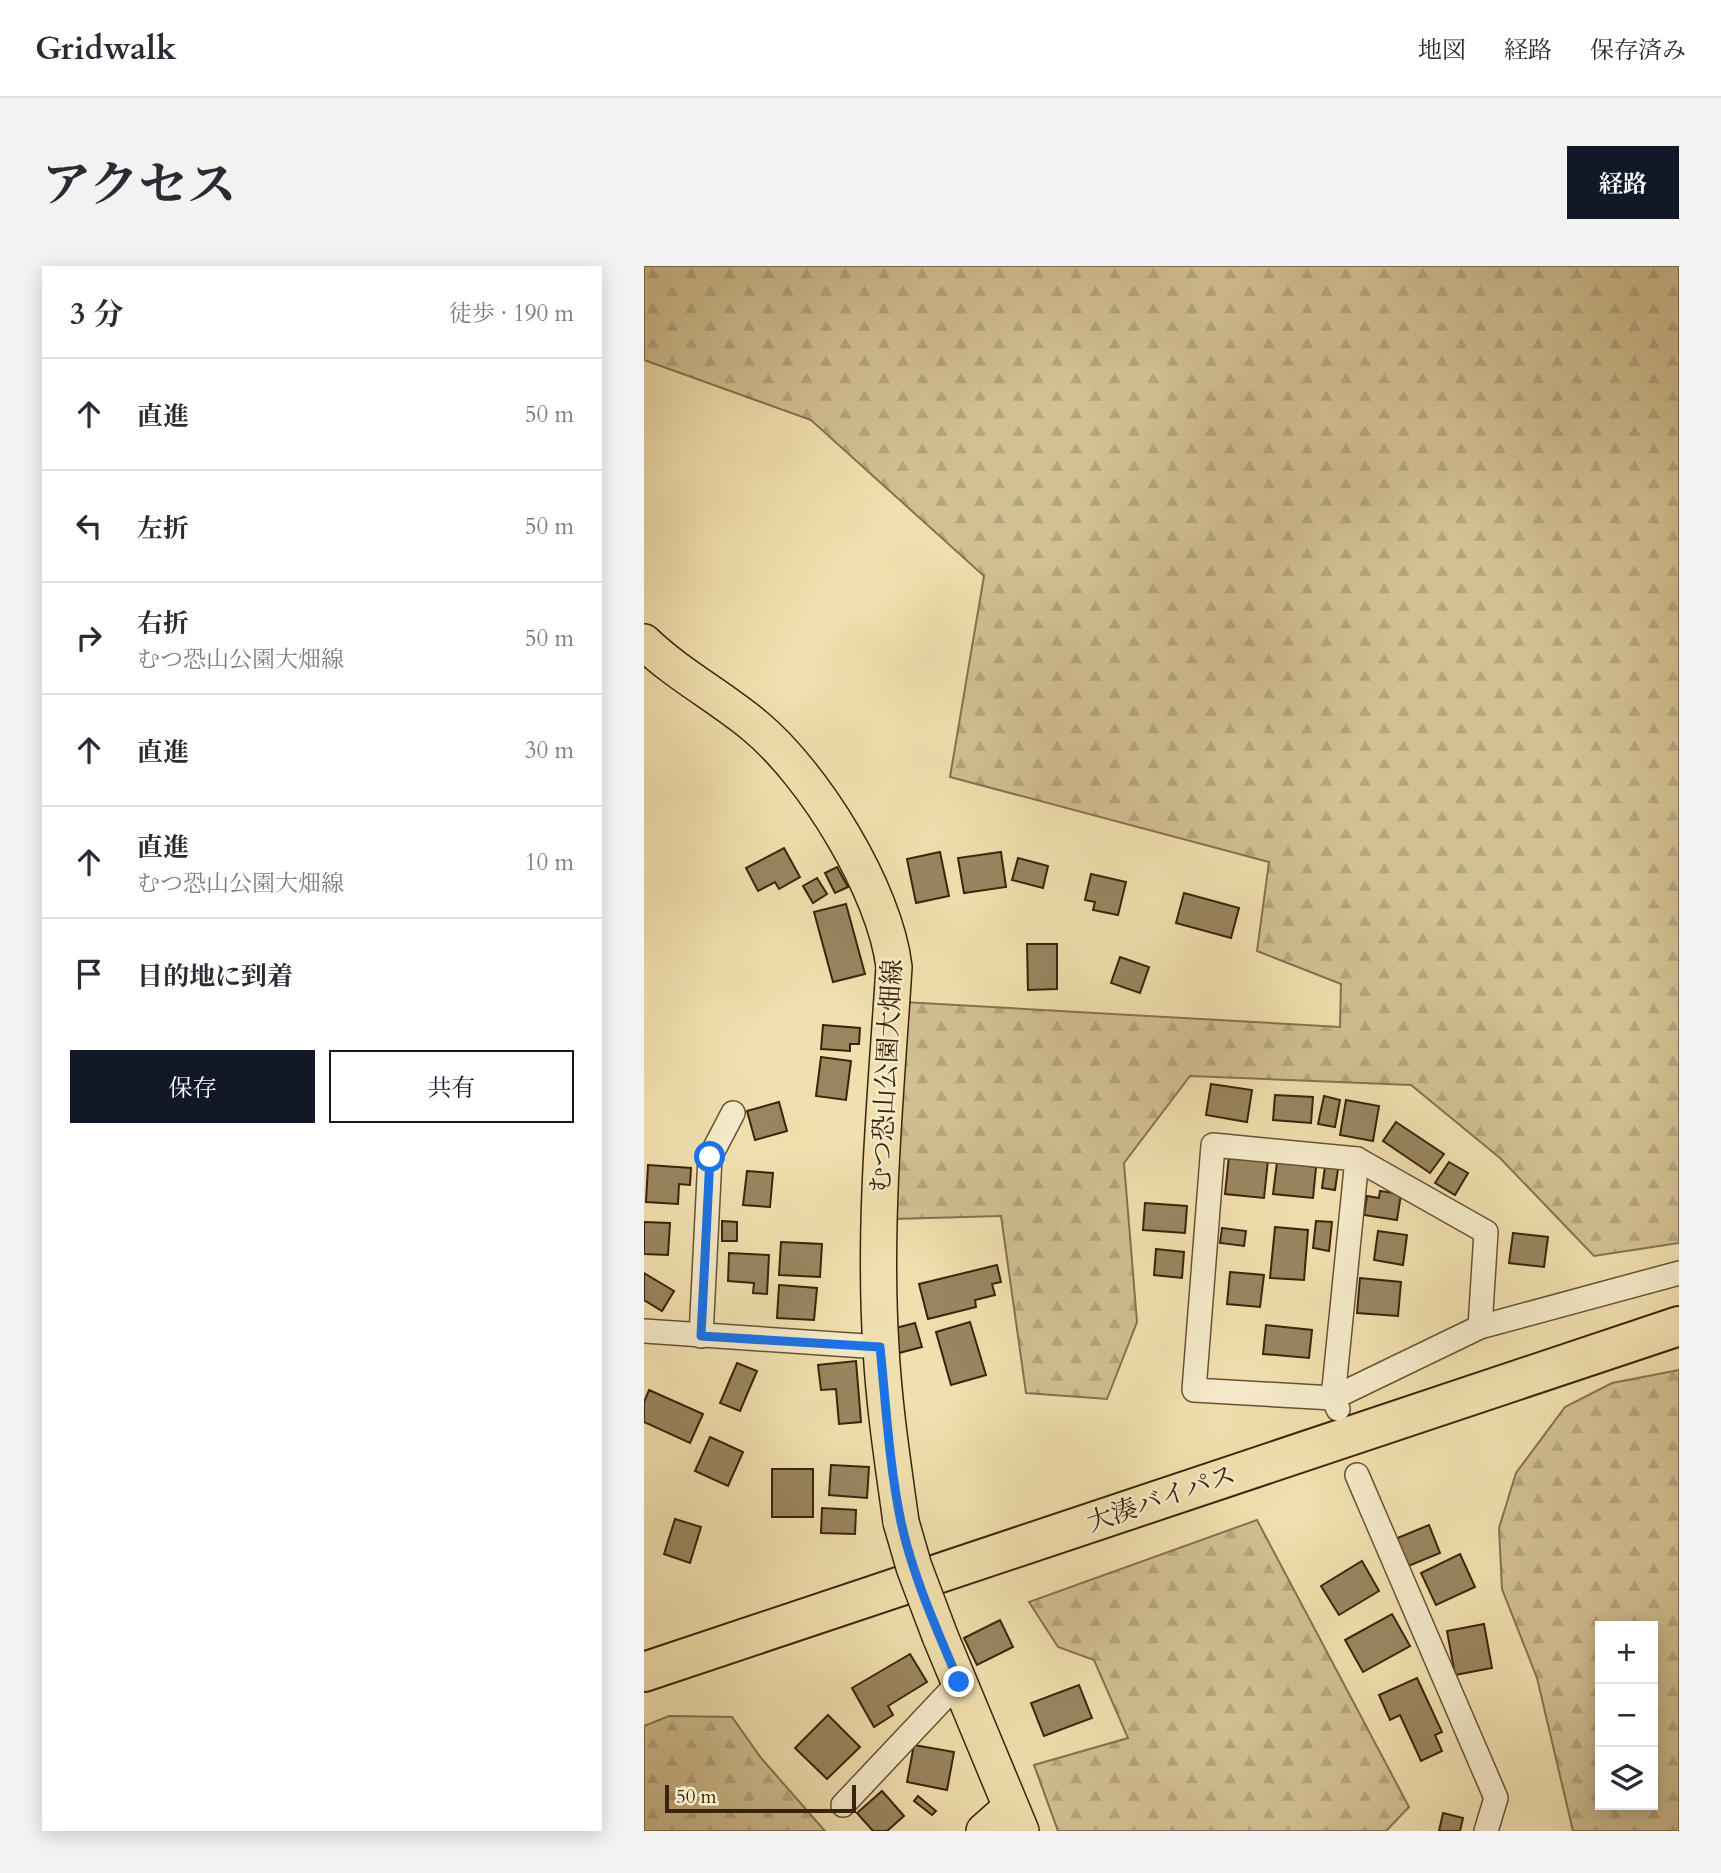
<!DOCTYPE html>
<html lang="ja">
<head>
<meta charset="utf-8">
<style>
  :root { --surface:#fff; --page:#f2f2f3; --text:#2b2b33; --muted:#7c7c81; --line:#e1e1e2; --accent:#111827 }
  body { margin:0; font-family:Cardo,"Noto Serif JP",serif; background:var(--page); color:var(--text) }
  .controls { position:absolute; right:21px; bottom:21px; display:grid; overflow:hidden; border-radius:0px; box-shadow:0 4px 18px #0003 }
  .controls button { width:63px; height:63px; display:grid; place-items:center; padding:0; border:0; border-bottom:2px solid var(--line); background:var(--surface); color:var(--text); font:35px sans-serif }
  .scale { position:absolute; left:21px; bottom:18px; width:191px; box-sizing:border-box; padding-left:7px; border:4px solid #39240b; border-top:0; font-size:19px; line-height:24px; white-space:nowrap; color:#39240b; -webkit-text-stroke:5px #f6ebcb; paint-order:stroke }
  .stop { position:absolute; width:21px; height:21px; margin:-16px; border:5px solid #1a73e8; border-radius:50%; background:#fff }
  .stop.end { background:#1a73e8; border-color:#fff; box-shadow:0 2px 7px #0008 }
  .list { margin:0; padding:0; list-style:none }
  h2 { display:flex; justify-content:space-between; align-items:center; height:91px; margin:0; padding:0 28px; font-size:30px }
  h2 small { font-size:23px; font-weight:400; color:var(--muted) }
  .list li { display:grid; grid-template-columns:46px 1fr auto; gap:21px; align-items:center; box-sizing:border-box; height:112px; padding:0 28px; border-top:2px solid var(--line) }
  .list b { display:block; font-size:26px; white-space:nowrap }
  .list p { margin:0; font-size:23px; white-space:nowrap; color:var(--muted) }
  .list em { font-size:23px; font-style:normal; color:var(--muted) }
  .actions { display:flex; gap:14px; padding:21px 28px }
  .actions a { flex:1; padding:16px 0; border:2px solid var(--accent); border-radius:0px; text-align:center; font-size:24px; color:var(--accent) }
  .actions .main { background:var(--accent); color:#fff }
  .icon { flex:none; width:38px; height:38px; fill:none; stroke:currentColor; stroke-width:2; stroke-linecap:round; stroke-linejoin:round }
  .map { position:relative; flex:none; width:1035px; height:1565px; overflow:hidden; border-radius:0px }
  header { display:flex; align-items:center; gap:42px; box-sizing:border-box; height:98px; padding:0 35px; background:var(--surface); border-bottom:2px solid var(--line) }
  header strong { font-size:33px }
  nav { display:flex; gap:38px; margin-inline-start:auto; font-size:24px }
  .intro { display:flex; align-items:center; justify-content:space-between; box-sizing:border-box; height:168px; padding:0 42px }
  h1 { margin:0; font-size:49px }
  .button { padding:18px 32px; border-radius:0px; background:var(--accent); color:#fff; font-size:24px; font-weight:700 }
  main { display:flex; gap:42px; padding:0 42px }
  aside { flex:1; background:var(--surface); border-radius:0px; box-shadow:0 4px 18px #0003 }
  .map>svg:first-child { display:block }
  .forest { fill:url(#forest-firs); stroke:#86724f; stroke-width:2; fill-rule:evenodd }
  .building { fill:#998660; stroke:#39240b; stroke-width:2 }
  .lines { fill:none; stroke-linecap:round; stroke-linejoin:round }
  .street-casing { stroke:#675334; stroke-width:26 }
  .primary-casing { stroke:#39240b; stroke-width:38 }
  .highway-casing { stroke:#39240b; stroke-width:42 }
  .street { stroke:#f6ebcb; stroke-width:23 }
  .primary { stroke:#f1e0af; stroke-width:35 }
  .highway { stroke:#f1e0af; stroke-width:38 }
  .primary-bridge-casing { stroke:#39240b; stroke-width:38; stroke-linecap:butt }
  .primary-bridge { stroke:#f1e0af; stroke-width:35 }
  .route { stroke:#1a73e8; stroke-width:9 }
  .labels { text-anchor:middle; stroke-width:5; stroke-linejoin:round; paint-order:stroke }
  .street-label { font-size:26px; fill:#39240b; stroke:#f6ebcb }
</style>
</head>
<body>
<header>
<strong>Gridwalk</strong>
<nav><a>地図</a><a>経路</a><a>保存済み</a></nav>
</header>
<div class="intro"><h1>アクセス</h1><a class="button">経路</a></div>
<main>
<aside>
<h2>3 分<small>徒歩 · 190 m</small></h2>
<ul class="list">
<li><svg class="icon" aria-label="ahead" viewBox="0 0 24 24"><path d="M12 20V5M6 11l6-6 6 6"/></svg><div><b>直進</b></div><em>50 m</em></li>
<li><svg class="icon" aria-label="left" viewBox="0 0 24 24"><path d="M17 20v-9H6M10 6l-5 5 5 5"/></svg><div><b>左折</b></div><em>50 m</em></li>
<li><svg class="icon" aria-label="right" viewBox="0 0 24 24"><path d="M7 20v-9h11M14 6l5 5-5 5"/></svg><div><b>右折</b><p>むつ恐山公園大畑線</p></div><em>50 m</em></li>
<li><svg class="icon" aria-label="ahead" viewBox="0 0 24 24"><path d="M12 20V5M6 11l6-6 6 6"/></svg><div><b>直進</b></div><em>30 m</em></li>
<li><svg class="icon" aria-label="ahead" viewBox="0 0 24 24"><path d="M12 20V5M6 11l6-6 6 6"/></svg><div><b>直進</b><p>むつ恐山公園大畑線</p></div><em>10 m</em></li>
<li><svg class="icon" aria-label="arrive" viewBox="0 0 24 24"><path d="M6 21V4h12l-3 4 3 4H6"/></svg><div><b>目的地に到着</b></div></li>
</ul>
<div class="actions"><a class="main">保存</a><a>共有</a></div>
</aside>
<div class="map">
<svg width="1035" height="1565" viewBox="0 0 1035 1565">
  <defs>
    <pattern id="forest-firs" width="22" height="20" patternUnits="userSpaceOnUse" patternTransform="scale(1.75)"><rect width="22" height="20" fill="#d2c093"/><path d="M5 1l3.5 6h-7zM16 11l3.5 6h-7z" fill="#b5a57d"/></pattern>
  </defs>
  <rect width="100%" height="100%" fill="#f1e0af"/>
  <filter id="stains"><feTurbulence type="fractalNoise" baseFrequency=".00286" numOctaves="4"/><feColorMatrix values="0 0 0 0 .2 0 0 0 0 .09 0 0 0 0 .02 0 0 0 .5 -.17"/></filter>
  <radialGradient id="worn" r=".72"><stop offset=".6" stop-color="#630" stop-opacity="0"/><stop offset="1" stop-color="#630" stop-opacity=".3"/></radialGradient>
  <g class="forest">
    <polygon points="0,0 1035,0 1035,977 950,990 856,892 767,819 546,810 480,897 493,1056 463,1133 382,1127 357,950 250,953 260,736 696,761 697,718 613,685 625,596 306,511 340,310 167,154 0,94"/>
    <path d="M1035,1104V1565H929L893,1412L858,1323L855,1262L872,1207L921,1141L968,1117ZM956,1360H1009V1539H956Z"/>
    <polygon points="613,1254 765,1541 742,1565 414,1565 390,1499 484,1472 450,1394 414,1381 385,1336"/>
    <polygon points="25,1450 88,1451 117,1492 181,1565 0,1565 0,1460"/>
  </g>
  <g class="building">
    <polygon points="140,582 156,611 135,623 131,616 114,625 102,602"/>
    <polygon points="296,586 305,630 272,637 263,593"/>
    <polygon points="357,586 362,621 320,627 314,592"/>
    <polygon points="374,592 404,600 399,622 368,614"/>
    <polygon points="193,601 204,621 191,627 181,607"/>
    <polygon points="447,608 482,616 474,649 449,644 451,636 441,634"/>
    <polygon points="173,612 183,628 169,637 159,620"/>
    <polygon points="540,627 595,642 587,672 532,657"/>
    <polygon points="202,638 221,708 189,716 170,646"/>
    <polygon points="383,678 413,678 413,723 384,724"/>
    <polygon points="476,691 505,701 496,727 467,717"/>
    <polygon points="179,759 216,762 215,778 206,778 206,785 177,783"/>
    <polygon points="177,791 207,795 202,834 172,830"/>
    <polygon points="567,818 608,824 603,856 562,849"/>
    <polygon points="631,829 669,831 667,857 629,854"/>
    <polygon points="680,830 696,834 691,861 674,858"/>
    <polygon points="702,834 735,840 729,875 696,869"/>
    <polygon points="135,836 143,865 111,874 103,845"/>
    <polygon points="752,856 800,888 786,907 739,875"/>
    <polygon points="585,890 624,894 620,932 581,928"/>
    <polygon points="633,896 672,901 669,932 629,928"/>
    <polygon points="805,896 824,907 811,929 791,917"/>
    <polygon points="4,899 47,902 46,919 35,918 34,938 2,936"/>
    <polygon points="681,901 694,903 691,924 678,922"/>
    <polygon points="103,905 129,907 126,941 99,939"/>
    <polygon points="736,925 757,928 753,954 720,949 723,930 735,932"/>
    <polygon points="501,937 543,940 541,967 499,964"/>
    <polygon points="78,955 93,956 93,975 78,975"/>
    <polygon points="672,955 688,956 685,985 669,982"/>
    <polygon points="0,956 26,957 24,989 0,988"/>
    <polygon points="631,961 664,964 660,1014 626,1012"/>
    <polygon points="578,962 602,965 600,980 576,977"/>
    <polygon points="734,965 763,969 759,999 730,994"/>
    <polygon points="869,967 904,971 900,1001 865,997"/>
    <polygon points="137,976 178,978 176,1011 135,1009"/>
    <polygon points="512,983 540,986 538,1012 510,1009"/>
    <polygon points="85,987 125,989 123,1028 109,1027 110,1017 84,1015"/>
    <polygon points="353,999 357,1016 348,1018 351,1029 331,1034 332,1041 284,1053 275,1018"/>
    <polygon points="586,1006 620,1009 616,1041 583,1038"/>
    <polygon points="0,1007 30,1025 18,1045 0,1034"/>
    <polygon points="716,1012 757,1016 754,1050 713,1047"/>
    <polygon points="135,1019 173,1022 170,1054 133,1052"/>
    <polygon points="326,1056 342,1109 307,1119 292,1066"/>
    <polygon points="271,1057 278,1081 255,1087 248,1063"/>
    <polygon points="622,1059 668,1064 665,1092 619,1088"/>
    <polygon points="212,1095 217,1156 195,1158 192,1123 177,1124 174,1099"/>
    <polygon points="93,1097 113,1105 96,1145 76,1137"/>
    <polygon points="5,1124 59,1148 46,1177 0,1156 0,1136"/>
    <polygon points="66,1171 99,1186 84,1220 51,1205"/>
    <polygon points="187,1199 225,1201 223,1232 185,1229"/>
    <rect x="128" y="1203" width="41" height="48"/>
    <polygon points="178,1242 212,1244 211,1268 177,1267"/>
    <polygon points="31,1253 57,1261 46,1297 20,1288"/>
    <polygon points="785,1259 796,1287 762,1301 751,1273"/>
    <polygon points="816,1288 831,1321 792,1339 777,1307"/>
    <polygon points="718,1295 735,1325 695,1349 677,1320"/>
    <polygon points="748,1348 766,1380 719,1406 701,1374"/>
    <polygon points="356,1354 369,1381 333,1399 320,1372"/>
    <polygon points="840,1358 848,1402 811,1409 803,1365"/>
    <polygon points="266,1388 283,1416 244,1440 249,1449 230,1461 208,1422"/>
    <polygon points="773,1412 798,1466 791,1469 798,1485 777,1495 756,1449 746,1454 735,1429"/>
    <polygon points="435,1419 448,1452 400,1470 387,1437"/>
    <polygon points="184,1449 216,1481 183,1513 151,1482"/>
    <polygon points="270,1479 310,1486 303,1524 263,1516"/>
    <polygon points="238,1525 260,1550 243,1565 229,1565 213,1547"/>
    <polygon points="274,1530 292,1545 288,1549 270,1535"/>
    <polygon points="799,1547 819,1552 816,1565 795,1565"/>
  </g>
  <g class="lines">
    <defs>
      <g id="street">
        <polyline points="836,1061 842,966 713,893 569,879 550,1124 689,1132 836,1061 1035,1007"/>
        <polyline points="0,1065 236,1081"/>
        <polyline points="57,1070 66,891 89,847"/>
        <polyline points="694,1143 689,1132 713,893"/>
        <polyline points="713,1209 852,1532 842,1565"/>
        <polyline points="199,1539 315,1416"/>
      </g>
      <g id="primary">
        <path d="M0,376C33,408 75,430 111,460C170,509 241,624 250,701C242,827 229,955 237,1082C240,1140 249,1198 257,1256"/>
        <polyline points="296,1370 377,1565"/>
        <polyline points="340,1565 366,1542"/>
      </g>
      <polyline id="highway" points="0,1406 1035,1060"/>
    </defs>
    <use href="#street" class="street-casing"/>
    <use href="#primary" class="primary-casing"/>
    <use href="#highway" class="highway-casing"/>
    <use href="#street" class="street"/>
    <use href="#primary" class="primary"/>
    <use href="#highway" class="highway"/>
    <defs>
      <polyline id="primary-bridge" points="257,1256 270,1301 296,1370"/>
    </defs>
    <use href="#primary-bridge" class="primary-bridge-casing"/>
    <use href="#primary-bridge" class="primary-bridge"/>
  </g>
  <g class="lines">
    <path class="route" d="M66,891L57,1070L236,1081C242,1139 245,1198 257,1256C269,1311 293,1364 315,1416"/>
  </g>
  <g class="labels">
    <g class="street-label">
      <text transform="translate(242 810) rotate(-87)" y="9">むつ恐山公園大畑線</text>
      <text transform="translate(517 1232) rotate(-19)" y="9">大湊バイパス</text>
    </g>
  </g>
  <rect width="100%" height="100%" filter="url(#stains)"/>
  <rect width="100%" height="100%" fill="url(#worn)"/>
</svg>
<div class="controls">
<button>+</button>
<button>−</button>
<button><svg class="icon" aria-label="layers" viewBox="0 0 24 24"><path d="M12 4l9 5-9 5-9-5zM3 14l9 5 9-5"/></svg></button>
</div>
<div class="scale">50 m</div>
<div class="stop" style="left:66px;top:891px"></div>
<div class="stop end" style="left:315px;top:1416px"></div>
</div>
</main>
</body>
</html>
